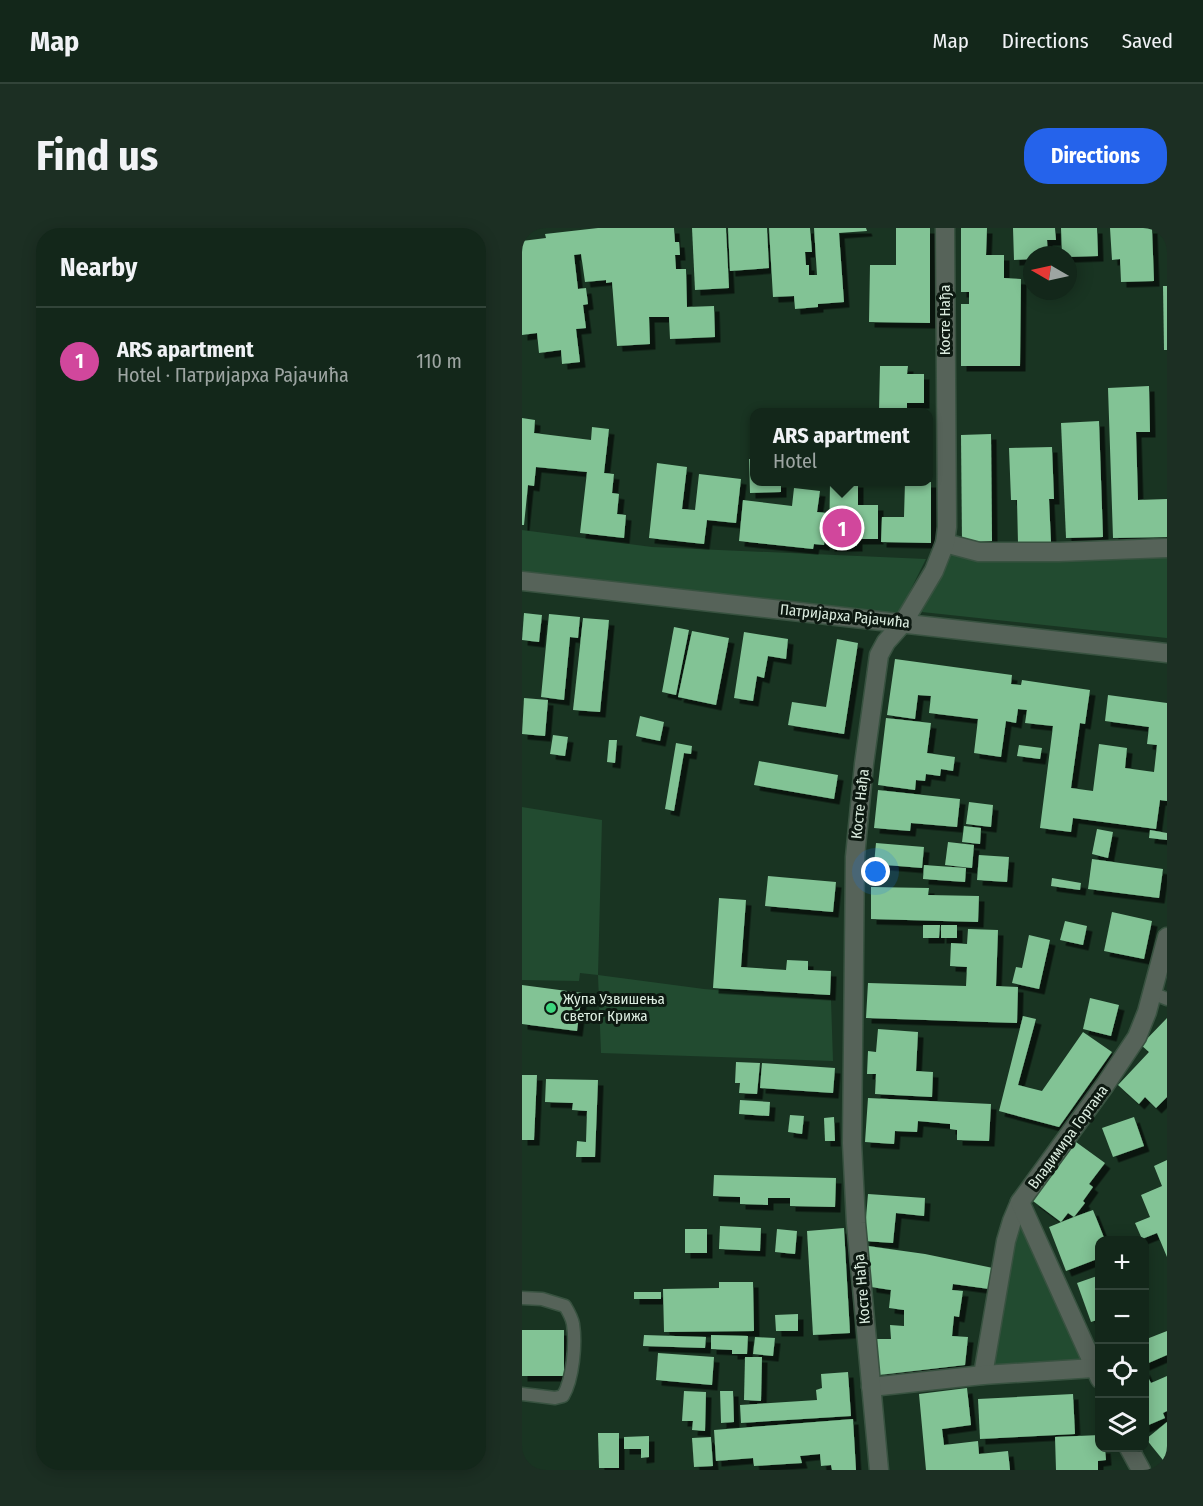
<!DOCTYPE html>
<html lang="en">
<head>
<meta charset="utf-8">
<style>
  :root { --surface:#13271a; --page:#1c2f23; --text:#f1f3f6; --muted:#9da5a2; --line:#324439; --accent:#2563eb }
  body { margin:0; font-family:"Fira Sans Condensed",sans-serif; background:var(--page); color:var(--text) }
  .controls { position:absolute; right:18px; bottom:18px; display:grid; overflow:hidden; border-radius:12px; box-shadow:0 3px 15px #0003 }
  .controls button { width:54px; height:54px; display:grid; place-items:center; padding:0; border:0; border-bottom:2px solid var(--line); background:var(--surface); color:var(--text); font:30px sans-serif }
  .compass { position:absolute; left:501px; top:18px; width:54px; height:54px; border-radius:50%; background:var(--surface); box-shadow:0 3px 15px #0003; rotate:279deg }
  .you { position:absolute; left:354px; top:644px; width:21px; height:21px; margin:-15px; border:4px solid #fff; border-radius:50%; background:#1a73e8; box-shadow:0 0 0 9px #1a73e833 }
  .badge { display:grid; place-items:center; width:39px; height:39px; border-radius:50%; background:var(--accent); color:#fff; font-size:20px; font-weight:700 }
  .pin { position:absolute; translate:-50% -50%; border:3px solid #fff; box-shadow:0 2px 6px #0006 }
  .popup { position:absolute; left:228px; top:180px; width:183px; height:78px; box-sizing:border-box; display:grid; place-content:center; border-radius:12px; background:var(--surface); filter:drop-shadow(0 2px 4px #0005); font-size:20px; white-space:nowrap; color:var(--muted) }
  .popup b { font-size:22px; color:var(--text) }
  .popup::after { content:''; position:absolute; left:50%; top:100%; margin-left:-12px; border:12px solid transparent; border-top-color:var(--surface) }
  .list { margin:0; padding:0; list-style:none }
  h2 { display:flex; justify-content:space-between; align-items:center; height:78px; margin:0; padding:0 24px; font-size:26px }
  h2 small { font-size:20px; font-weight:400; color:var(--muted) }
  .list li { display:grid; grid-template-columns:39px 1fr auto; gap:18px; align-items:center; box-sizing:border-box; height:108px; padding:0 24px; border-top:2px solid var(--line) }
  .list b { display:block; font-size:22px; white-space:nowrap }
  .list p { margin:0; font-size:20px; white-space:nowrap; color:var(--muted) }
  .list em { font-size:20px; font-style:normal; color:var(--muted) }
  .icon { flex:none; width:33px; height:33px; fill:none; stroke:currentColor; stroke-width:2; stroke-linecap:round; stroke-linejoin:round }
  .map { position:relative; flex:none; width:645px; height:1242px; overflow:hidden; border-radius:24px }
  header { display:flex; align-items:center; gap:36px; box-sizing:border-box; height:84px; padding:0 30px; background:var(--surface); border-bottom:2px solid var(--line) }
  header strong { font-size:28px }
  nav { display:flex; gap:33px; margin-inline-start:auto; font-size:21px }
  .intro { display:flex; align-items:center; justify-content:space-between; box-sizing:border-box; height:144px; padding:0 36px }
  h1 { margin:0; font-size:42px }
  .button { padding:15px 27px; border-radius:24px; background:var(--accent); color:#fff; font-size:21px; font-weight:700 }
  main { display:flex; gap:36px; padding:0 36px }
  aside { flex:1; background:var(--surface); border-radius:24px; box-shadow:0 3px 15px #0003 }
  .map>svg:first-child { display:block }
  .green { fill:#224b30 }
  .building { fill:#82c395; filter:url(#shadow) }
  .lines { fill:none; stroke-linecap:round; stroke-linejoin:round }
  .lane-casing { stroke:#385240; stroke-width:15 }
  .street-casing { stroke:#385240; stroke-width:21 }
  .lane { stroke:#566359; stroke-width:12 }
  .street { stroke:#566359; stroke-width:18 }
  .poi-dot { fill:#3dd77e; stroke:#0d1911; stroke-width:2 }
  .labels { text-anchor:middle; stroke-width:6; stroke-linejoin:round; paint-order:stroke }
  .street-label { font-size:15px; fill:#dcede0; stroke:#0d1911 }
  .poi-label { font-size:15px; fill:#dcede0; stroke:#0d1911; text-anchor:start }
</style>
</head>
<body>
<header>
<strong>Map</strong>
<nav><a>Map</a><a>Directions</a><a>Saved</a></nav>
</header>
<div class="intro"><h1>Find us</h1><a class="button">Directions</a></div>
<main>
<aside>
<h2>Nearby<small></small></h2>
<ul class="list">
<li><span class="badge" style="background:#d1479c">1</span><div><b>ARS apartment</b><p>Hotel · Патријарха Рајачића</p></div><em>110 m</em></li>
</ul>
</aside>
<div class="map">
<svg width="645" height="1242" viewBox="0 0 645 1242">
  <defs>
    <filter id="shadow"><feDropShadow dx="5.5" dy="5.5" stdDeviation="0" flood-color="#0009"/></filter>
  </defs>
  <rect width="100%" height="100%" fill="#193422"/>
  <g class="green">
    <polygon points="0,302 130,319 404,331 376,387 0,344"/>
    <polygon points="645,316 645,410 400,384 433,320"/>
    <polygon points="0,579 80,592 76,747 182,761 309,772 311,833 79,825 76,747 58,745 57,753 0,752"/>
    <polygon points="498,974 572,1140 461,1147"/>
  </g>
  <g class="building">
    <polygon points="76,0 152,0 153,14 157,14 158,27 153,27 154,41 164,41 165,79 192,78 193,109 148,111 147,89 127,89 128,116 95,118 90,54 84,55 84,52 63,54 59,26 52,27 56,61 64,60 66,76 61,77 64,100 54,101 58,134 40,136 39,122 17,125 15,105 0,107 0,13 24,10 23,6"/>
    <polygon points="170,0 204,0 207,60 173,62"/>
    <polygon points="206,0 245,0 247,40 208,43"/>
    <polygon points="247,0 288,0 290,24 283,24 284,37 287,37 287,47 295,47 292,0 344,0 345,3 317,5 322,74 296,76 296,79 273,81 272,68 251,69"/>
    <polygon points="374,0 408,0 408,95 347,94 348,37 374,37"/>
    <polygon points="439,0 465,0 464,27 482,27 482,50 499,51 498,138 439,138 439,76 447,76 447,64 439,64"/>
    <polygon points="491,0 533,0 534,12 525,12 526,27 510,27 510,31 492,32"/>
    <polygon points="539,0 575,0 576,28 546,29 546,27 540,27"/>
    <polygon points="588,0 630,0 632,53 599,54 598,31 590,32"/>
    <polygon points="641,58 645,58 645,122 642,122"/>
    <polygon points="358,138 386,138 385,146 402,146 402,175 385,175 385,184 357,184"/>
    <polygon points="627,158 628,204 614,204 616,272 645,271 645,309 591,310 586,160"/>
    <polygon points="0,190 13,192 12,205 69,212 70,199 87,201 82,245 92,246 90,265 97,266 95,286 104,287 102,310 58,305 65,244 14,239 12,258 6,257 2,297 0,297"/>
    <polygon points="577,193 581,309 544,310 539,195"/>
    <polygon points="469,206 470,313 440,314 439,207"/>
    <polygon points="530,219 532,271 527,271 529,314 496,315 495,272 489,272 487,220"/>
    <polygon points="227,231 233,231 233,254 259,254 259,264 228,265"/>
    <polygon points="135,235 165,239 160,281 173,282 177,246 219,251 214,295 185,292 182,316 127,310"/>
    <polygon points="308,254 336,254 336,277 356,277 356,311 335,311 335,318 307,318"/>
    <polygon points="383,254 409,254 409,315 359,314 360,289 382,289"/>
    <polygon points="272,260 298,263 295,284 306,285 302,317 292,316 291,321 217,313 221,272 270,278"/>
    <polygon points="2,385 20,387 17,414 0,412"/>
    <polygon points="27,386 58,389 56,410 48,409 42,472 19,469"/>
    <polygon points="61,390 87,392 78,484 51,482"/>
    <polygon points="152,399 167,402 154,467 140,464"/>
    <polygon points="170,403 207,410 194,477 156,469"/>
    <polygon points="222,404 266,411 264,431 246,428 242,450 235,448 231,473 212,470"/>
    <polygon points="315,411 336,415 322,506 266,497 270,474 304,479"/>
    <polygon points="373,431 490,447 489,456 499,457 500,452 568,462 563,496 558,495 549,560 571,563 577,516 605,520 603,540 632,544 635,517 625,516 627,499 583,493 586,467 645,475 645,573 638,572 634,601 551,590 549,604 518,600 531,498 503,495 505,482 496,481 494,495 484,493 479,529 452,525 456,491 407,485 409,468 396,467 393,491 365,487"/>
    <polygon points="2,470 26,472 23,508 0,506"/>
    <polygon points="118,488 142,494 138,513 114,508"/>
    <polygon points="364,490 409,495 405,525 433,529 431,543 419,541 418,548 404,546 403,553 394,552 393,562 356,557"/>
    <polygon points="31,507 46,509 43,528 28,526"/>
    <polygon points="87,512 95,512 93,535 85,534"/>
    <polygon points="154,515 170,518 169,526 162,525 152,583 143,581"/>
    <polygon points="497,517 520,520 518,531 495,528"/>
    <polygon points="237,533 316,547 312,571 232,557"/>
    <polygon points="356,562 438,571 435,599 389,595 388,603 352,600"/>
    <polygon points="447,574 471,577 469,599 444,596"/>
    <polygon points="442,598 459,600 458,616 440,614"/>
    <polygon points="575,601 591,604 586,630 570,626"/>
    <polygon points="628,602 645,605 645,612 627,610"/>
    <polygon points="426,614 452,617 450,640 423,637"/>
    <polygon points="354,615 402,619 400,640 352,636"/>
    <polygon points="457,627 487,629 485,654 455,652"/>
    <polygon points="570,631 641,641 637,670 566,661"/>
    <polygon points="402,637 444,640 443,654 401,651"/>
    <polygon points="246,648 314,654 311,684 243,678"/>
    <polygon points="530,650 559,655 558,662 529,658"/>
    <polygon points="349,659 407,660 406,667 457,668 456,694 349,691"/>
    <polygon points="197,670 224,672 219,739 264,742 265,732 286,733 286,742 309,743 308,767 191,760"/>
    <polygon points="590,684 630,693 622,731 582,723"/>
    <polygon points="543,693 565,698 561,717 538,712"/>
    <polygon points="401,697 418,697 417,710 401,710"/>
    <rect x="419" y="697" width="16" height="13"/>
    <polygon points="446,701 476,702 474,758 496,759 495,795 344,790 346,755 444,758 445,739 428,738 429,715 445,716"/>
    <polygon points="507,707 528,712 517,761 490,755 494,739 500,740"/>
    <polygon points="0,757 60,765 55,803 0,796"/>
    <polygon points="568,770 597,777 589,808 561,801"/>
    <polygon points="501,788 514,791 496,857 520,863 561,804 590,824 537,899 477,883"/>
    <polygon points="645,790 645,869 634,880 623,869 617,876 596,857 627,824 619,817"/>
    <polygon points="356,801 396,804 394,843 411,844 410,869 353,866 354,846 345,846 346,823 354,824"/>
    <polygon points="214,834 238,835 235,866 217,865 218,855 213,855"/>
    <polygon points="240,835 313,840 311,865 238,860"/>
    <polygon points="0,847 15,847 12,912 0,912"/>
    <polygon points="24,851 76,852 73,929 54,929 55,913 64,914 65,883 50,882 51,875 23,874"/>
    <polygon points="346,870 469,876 467,913 435,912 435,902 428,901 428,896 396,893 395,904 373,903 372,916 343,914"/>
    <polygon points="218,872 248,874 247,888 217,886"/>
    <polygon points="268,887 282,888 280,906 266,904"/>
    <polygon points="312,889 313,913 303,913 302,890"/>
    <polygon points="612,889 622,918 591,929 580,900"/>
    <polygon points="554,914 583,935 567,956 571,959 561,973 563,975 552,989 571,982 583,1012 578,1012 578,1030 544,1043 527,999 552,989 546,985 539,994 511,973"/>
    <polygon points="645,932 645,1029 635,1005 620,1011 613,995 628,989 619,967 640,958 632,938"/>
    <polygon points="192,947 314,950 313,979 268,978 268,970 246,970 246,977 218,976 218,969 191,968"/>
    <polygon points="346,966 403,970 402,988 374,985 371,1015 342,1013"/>
    <polygon points="198,998 239,1000 238,1023 197,1021"/>
    <polygon points="322,1000 328,1105 291,1107 285,1003"/>
    <rect x="163" y="1001" width="22" height="24"/>
    <polygon points="255,1001 275,1003 273,1026 253,1024"/>
    <polygon points="346,1018 403,1026 471,1040 467,1061 431,1056 430,1062 441,1063 437,1089 432,1088 430,1108 446,1109 443,1137 357,1147 353,1111 369,1111 368,1097 382,1098 382,1082 367,1080 369,1062 349,1059"/>
    <polygon points="578,1047 578,1091 569,1094 555,1055"/>
    <polygon points="197,1054 231,1054 232,1103 142,1104 141,1061 197,1060"/>
    <rect x="112" y="1064" width="27" height="7"/>
    <polygon points="276,1086 276,1103 254,1103 253,1087"/>
    <rect x="0" y="1102" width="42" height="46"/>
    <polygon points="645,1103 645,1127 622,1137 622,1112"/>
    <polygon points="122,1107 184,1109 183,1120 121,1118"/>
    <polygon points="189,1107 226,1108 225,1126 210,1126 210,1122 189,1121"/>
    <polygon points="233,1109 253,1110 251,1128 231,1126"/>
    <polygon points="136,1125 192,1129 190,1157 134,1152"/>
    <polygon points="223,1129 240,1129 239,1173 222,1172"/>
    <polygon points="622,1141 629,1155 645,1148 645,1183 641,1185 643,1190 622,1199"/>
    <polygon points="326,1144 329,1188 219,1195 218,1177 295,1172 294,1162 300,1160 299,1146"/>
    <polygon points="445,1160 449,1197 420,1201 422,1217 456,1213 457,1226 486,1223 488,1242 404,1242 397,1166"/>
    <polygon points="162,1163 184,1164 183,1203 170,1202 171,1193 160,1193"/>
    <polygon points="198,1163 211,1163 212,1194 199,1195"/>
    <polygon points="551,1166 553,1206 458,1211 456,1171"/>
    <polygon points="331,1191 334,1242 310,1242 309,1237 299,1238 298,1226 278,1228 280,1235 232,1238 231,1230 194,1233 192,1202"/>
    <polygon points="645,1194 645,1237 624,1211"/>
    <polygon points="76,1205 97,1205 97,1240 77,1240"/>
    <polygon points="578,1207 578,1220 583,1220 584,1232 576,1233 576,1242 534,1242 533,1209"/>
    <polygon points="127,1208 127,1229 119,1230 119,1221 102,1221 102,1209"/>
    <polygon points="189,1209 191,1238 172,1239 170,1210"/>
  </g>
  <g class="lines">
    <defs>
      <g id="lane">
        <polyline points="630,765 645,771"/>
        <path d="M0,1070L20,1071L43,1078C46,1083 50,1090 51,1096C54,1116 51,1151 41,1168L33,1170L0,1166"/>
      </g>
      <g id="street">
        <polyline points="423,315 457,324 537,324 645,320"/>
        <polyline points="0,353 645,425"/>
        <polyline points="461,1147 484,1013 490,993 498,974"/>
        <polyline points="578,1151 498,974 583,857 615,809 625,784 645,709"/>
        <polyline points="349,1159 461,1147 572,1140"/>
        <polyline points="607,1220 619,1242"/>
        <polyline points="357,1242 334,995 330,915 333,629 342,536 357,427 364,414 381,395 412,343 423,315 425,299 423,0"/>
      </g>
    </defs>
    <use href="#lane" class="lane-casing"/>
    <use href="#street" class="street-casing"/>
    <use href="#lane" class="lane"/>
    <use href="#street" class="street"/>
  </g>
  <circle class="poi-dot" cx="29" cy="780" r="6"/>
  <g class="labels">
    <g class="street-label">
      <text transform="translate(423 92) rotate(-90)" y="5">Косте Нађа</text>
      <text transform="translate(323 388) rotate(6)" y="5">Патријарха Рајачића</text>
      <text transform="translate(338 576) rotate(-84)" y="5">Косте Нађа</text>
      <text transform="translate(546 909) rotate(-54)" y="5">Владимира Гортана</text>
      <text transform="translate(340 1061) rotate(-95)" y="5">Косте Нађа</text>
    </g>
    <g class="poi-label">
      <text x="41" y="776">Жупа Узвишења<tspan x="41" dy="17">светог Крижа</tspan></text>
    </g>
  </g>
</svg>
<div class="controls">
<button>+</button>
<button>−</button>
<button><svg class="icon" aria-label="locate" viewBox="0 0 24 24"><circle cx="12" cy="12" r="6"/><path d="M12 2v4M12 18v4M2 12h4M18 12h4"/></svg></button>
<button><svg class="icon" aria-label="layers" viewBox="0 0 24 24"><path d="M12 4l9 5-9 5-9-5zM3 14l9 5 9-5"/></svg></button>
</div>
<svg class="compass" viewBox="-18 -18 36 36"><path d="M0-13l5 13h-10z" fill="#e53935"/><path d="M0 13l5-13h-10z" fill="#9da5a2"/></svg>
<div class="you"></div>
<div class="pin badge" style="left:320px;top:300px;background:#d1479c">1</div>
<div class="popup"><b>ARS apartment</b>Hotel</div>
</div>
</main>
</body>
</html>
